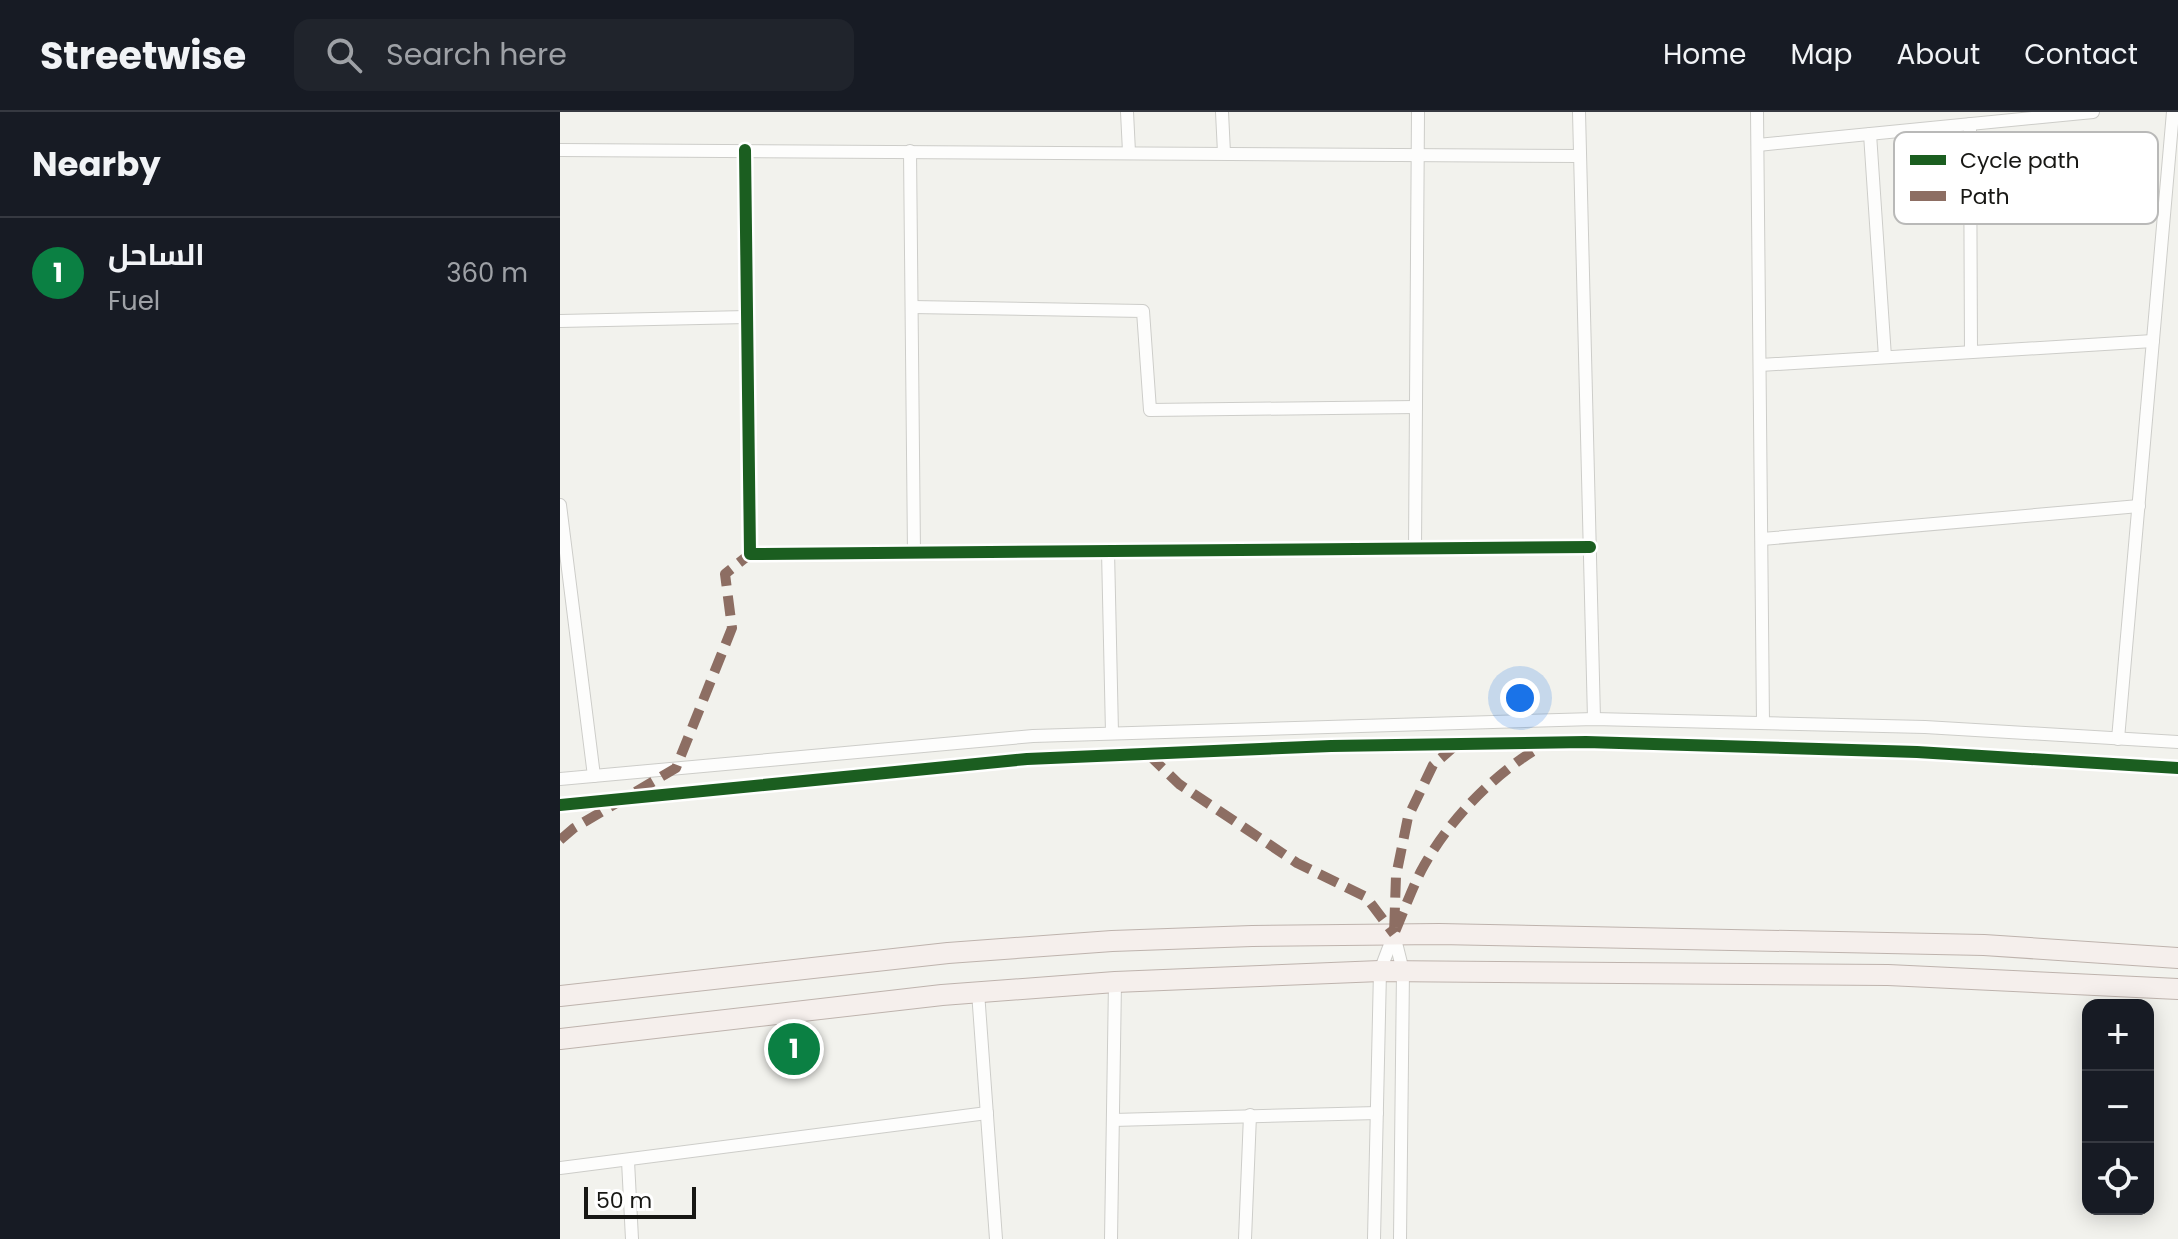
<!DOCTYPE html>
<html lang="en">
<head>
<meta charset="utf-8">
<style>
  :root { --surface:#171b24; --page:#20242c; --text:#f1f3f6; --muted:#9ea1a6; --line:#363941; --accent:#0b8043 }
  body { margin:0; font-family:Poppins,Cairo,sans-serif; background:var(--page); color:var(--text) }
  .controls { position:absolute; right:24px; bottom:24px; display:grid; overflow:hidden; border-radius:16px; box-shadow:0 4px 20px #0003 }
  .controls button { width:72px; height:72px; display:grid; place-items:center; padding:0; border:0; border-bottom:2px solid var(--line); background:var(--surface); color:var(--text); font:40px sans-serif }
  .scale { position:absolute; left:24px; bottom:20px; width:112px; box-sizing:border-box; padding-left:8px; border:4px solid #171714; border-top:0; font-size:22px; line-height:28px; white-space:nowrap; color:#171714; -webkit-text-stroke:6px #fff; paint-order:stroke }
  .you { position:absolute; left:960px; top:586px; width:28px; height:28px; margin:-20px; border:6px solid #fff; border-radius:50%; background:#1a73e8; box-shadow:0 0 0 12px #1a73e833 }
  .badge { display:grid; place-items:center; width:52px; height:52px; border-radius:50%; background:var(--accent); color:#fff; font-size:26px; font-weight:700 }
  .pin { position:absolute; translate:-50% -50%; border:4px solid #fff; box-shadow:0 2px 8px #0006 }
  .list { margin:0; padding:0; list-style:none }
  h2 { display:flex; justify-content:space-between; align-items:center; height:104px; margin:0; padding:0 32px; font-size:34px }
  h2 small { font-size:26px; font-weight:400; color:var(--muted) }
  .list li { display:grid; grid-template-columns:52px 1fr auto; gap:24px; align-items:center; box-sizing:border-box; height:112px; padding:0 32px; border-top:2px solid var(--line) }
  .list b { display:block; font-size:30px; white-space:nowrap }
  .list p { margin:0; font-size:26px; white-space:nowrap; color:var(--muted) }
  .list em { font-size:26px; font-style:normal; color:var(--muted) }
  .icon { flex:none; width:44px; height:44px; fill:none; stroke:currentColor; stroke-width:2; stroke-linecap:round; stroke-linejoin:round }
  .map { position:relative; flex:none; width:1618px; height:1127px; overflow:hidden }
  header { display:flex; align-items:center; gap:48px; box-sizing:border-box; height:112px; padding:0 40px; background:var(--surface); border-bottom:2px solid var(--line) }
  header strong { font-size:38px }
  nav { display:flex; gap:44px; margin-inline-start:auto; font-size:28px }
  .search { width:560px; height:72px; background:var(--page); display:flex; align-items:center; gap:20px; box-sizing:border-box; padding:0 28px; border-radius:16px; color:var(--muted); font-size:30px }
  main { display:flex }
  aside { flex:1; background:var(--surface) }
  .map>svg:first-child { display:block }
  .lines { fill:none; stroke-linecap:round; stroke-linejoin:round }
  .street-casing { stroke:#cdcdc9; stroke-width:14 }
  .primary-casing { stroke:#beb3ad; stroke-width:22 }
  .street { stroke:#fdfdfc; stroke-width:12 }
  .primary { stroke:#f5efec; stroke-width:20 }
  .quiet { stroke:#8d6e63; stroke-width:10; stroke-dasharray:20 10; stroke-linecap:butt }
  .cycleway-casing { stroke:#fff; stroke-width:17 }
  .cycleway { stroke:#1b5e20; stroke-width:12 }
  .key { fill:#fff; stroke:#b9b9b8; stroke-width:2 }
  .key-label { font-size:22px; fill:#171714 }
</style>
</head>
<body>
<header>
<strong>Streetwise</strong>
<div class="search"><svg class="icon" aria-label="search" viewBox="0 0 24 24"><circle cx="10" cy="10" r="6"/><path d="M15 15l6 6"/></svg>Search here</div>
<nav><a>Home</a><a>Map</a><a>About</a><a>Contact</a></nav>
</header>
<main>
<aside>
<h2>Nearby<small></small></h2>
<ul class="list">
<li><span class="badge">1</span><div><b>الساحل</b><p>Fuel</p></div><em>360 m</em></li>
</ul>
</aside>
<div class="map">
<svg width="1618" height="1127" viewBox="0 0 1618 1127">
  <rect width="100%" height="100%" fill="#f2f2ed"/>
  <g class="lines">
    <defs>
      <g id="street">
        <polyline points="567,0 569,40"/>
        <polyline points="662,0 664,41"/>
        <polyline points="1019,0 1034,607"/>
        <polyline points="1197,0 1203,611"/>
        <polyline points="1410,12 1411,240"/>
        <polyline points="1310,22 1325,245"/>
        <polyline points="1198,33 1533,0"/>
        <polyline points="0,38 1019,44"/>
        <polyline points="185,38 190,442 1030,435"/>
        <polyline points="350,39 354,441"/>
        <polyline points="352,195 583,199 590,298 856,295"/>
        <polyline points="0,209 187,205"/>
        <polyline points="1200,253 1593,229"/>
        <polyline points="0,393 34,664"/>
        <polyline points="1202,427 1579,394"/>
        <polyline points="855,437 858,0"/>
        <polyline points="548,439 552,621"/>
        <polyline points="1558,627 1613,0"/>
        <polyline points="0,667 473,624 1034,607 1365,615 1618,630"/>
        <polyline points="0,693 467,647 771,634 1026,630 1357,640 1618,656"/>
        <polyline points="834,823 843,859 840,1127"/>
        <polyline points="418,880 436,1127"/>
        <polyline points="553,1008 817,1001"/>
        <polyline points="68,1049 72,1127"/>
        <polyline points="0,1056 427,1001"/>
        <polyline points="551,1127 555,870"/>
        <polyline points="685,1127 690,1003"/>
        <polyline points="814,1127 820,859 834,822"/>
      </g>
      <g id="primary">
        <polyline points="0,884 388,841 552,829 692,824 879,822 1424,833 1618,846"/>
        <polyline points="0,927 382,883 555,870 820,859 1328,863 1618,877"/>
      </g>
    </defs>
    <use href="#street" class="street-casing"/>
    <use href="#primary" class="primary-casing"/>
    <use href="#street" class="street"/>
    <use href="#primary" class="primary"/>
    <g class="quiet">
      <path d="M896,633L873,653L848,705L836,764L834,822C843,801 851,779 861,759C887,710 934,661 982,634"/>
      <polyline points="588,642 619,672 737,751 806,785 834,822"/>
      <polyline points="0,728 14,716 116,656 172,516 165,462 190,442"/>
    </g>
    <defs>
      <g id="cycleway">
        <polyline points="185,38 190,442 1030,435"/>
        <polyline points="0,693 467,647 771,634 1026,630 1357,640 1618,656"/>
      </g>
    </defs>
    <use href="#cycleway" class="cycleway-casing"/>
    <use href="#cycleway" class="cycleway"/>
  </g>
  <rect x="1334" y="20" width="264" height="92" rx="12" class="key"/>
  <rect x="1350" y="43" width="36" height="10" fill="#1b5e20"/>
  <rect x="1350" y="79" width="36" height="10" fill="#8d6e63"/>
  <g class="key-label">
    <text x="1400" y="56">Cycle path</text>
    <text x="1400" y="92">Path</text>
  </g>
</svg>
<div class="controls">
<button>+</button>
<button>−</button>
<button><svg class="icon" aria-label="locate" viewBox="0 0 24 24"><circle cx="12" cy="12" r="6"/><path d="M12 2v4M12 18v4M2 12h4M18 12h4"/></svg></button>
</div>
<div class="scale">50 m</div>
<div class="you"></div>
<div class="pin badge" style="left:234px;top:937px">1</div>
</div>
</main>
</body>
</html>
